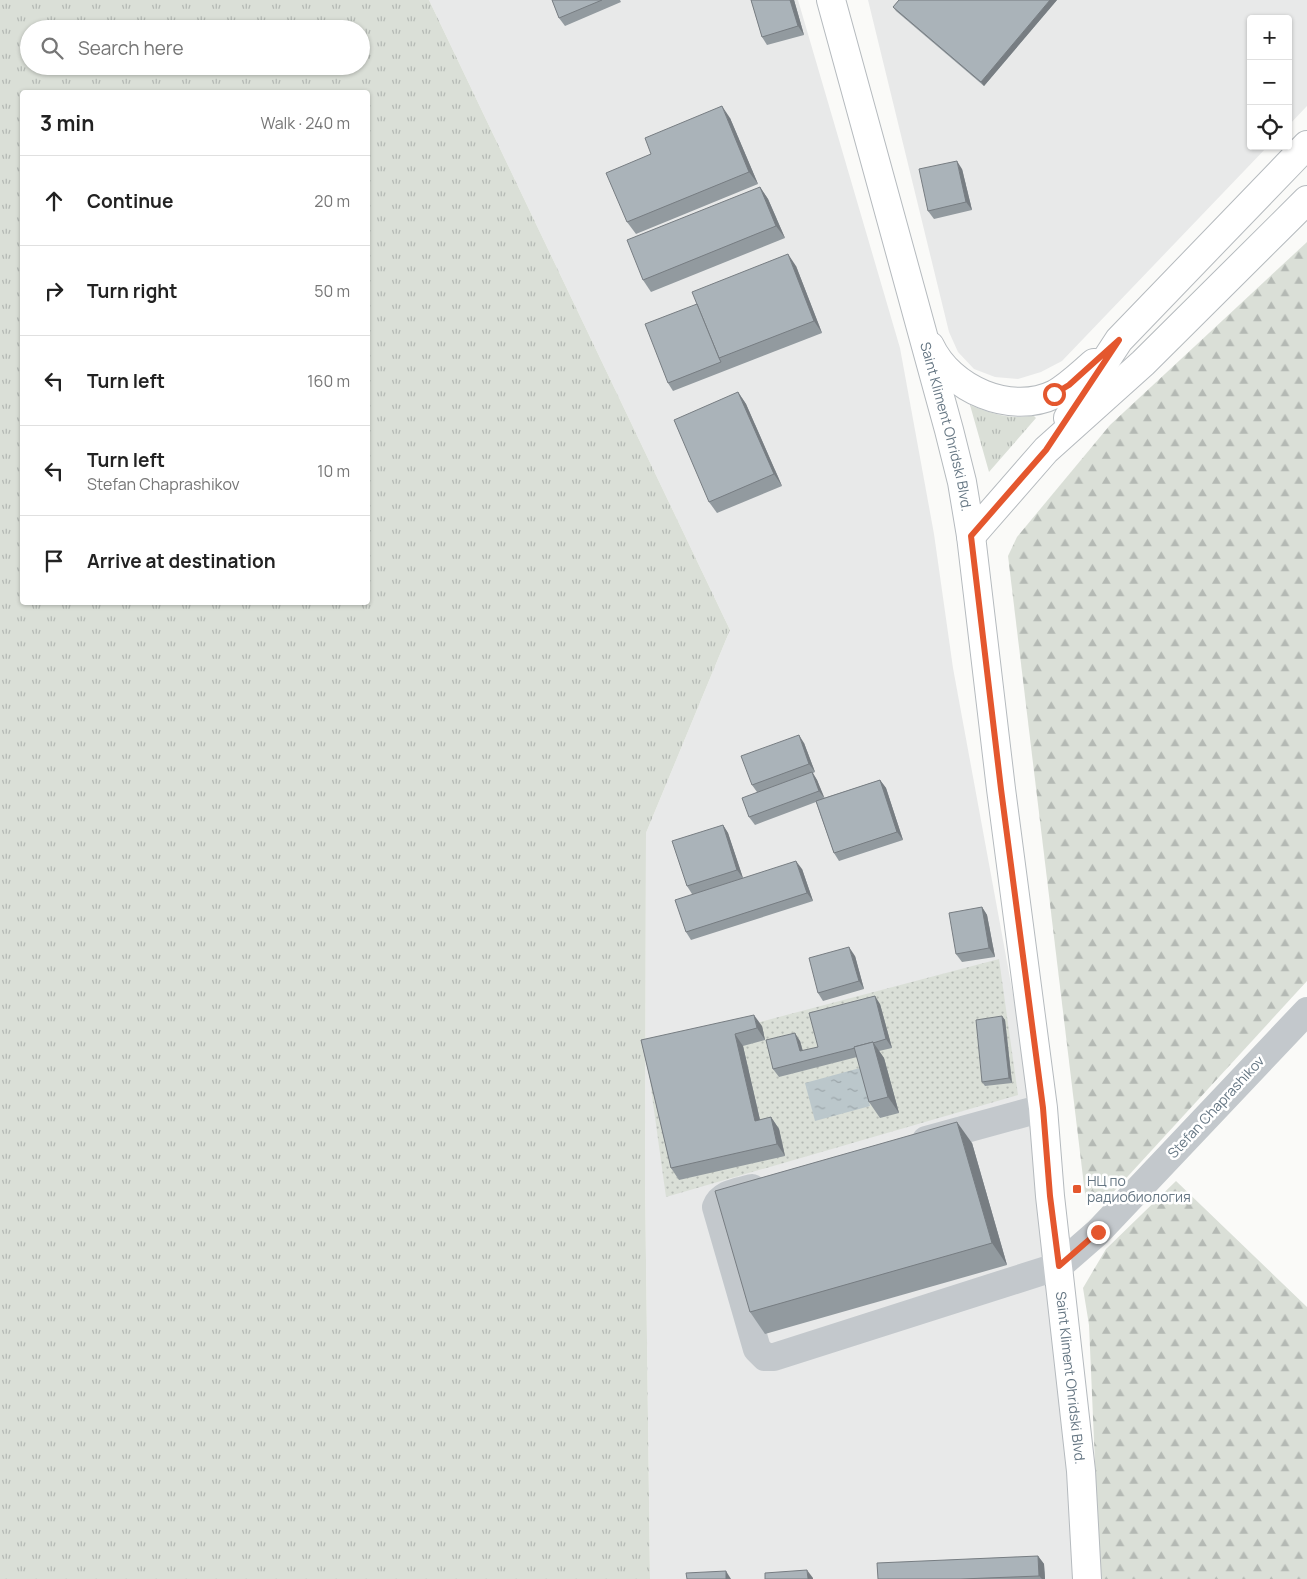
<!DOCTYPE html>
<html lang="en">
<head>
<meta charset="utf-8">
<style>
  :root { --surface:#fff; --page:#f2f2f2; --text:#222; --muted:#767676; --line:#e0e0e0 }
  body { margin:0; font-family:Manrope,sans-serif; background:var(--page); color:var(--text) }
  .controls { position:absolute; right:15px; top:15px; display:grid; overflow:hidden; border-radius:5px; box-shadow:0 1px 4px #0004 }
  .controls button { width:45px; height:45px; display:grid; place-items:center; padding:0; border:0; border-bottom:1px solid var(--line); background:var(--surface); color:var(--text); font:25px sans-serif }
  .stop { position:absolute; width:15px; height:15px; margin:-11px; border:4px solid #e4572e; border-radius:50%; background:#fff }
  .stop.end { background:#e4572e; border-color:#fff; box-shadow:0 1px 5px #0008 }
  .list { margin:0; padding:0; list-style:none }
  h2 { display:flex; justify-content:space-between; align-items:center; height:65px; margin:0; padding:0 20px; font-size:21px }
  h2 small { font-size:16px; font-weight:400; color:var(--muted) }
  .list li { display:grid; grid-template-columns:32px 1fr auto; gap:15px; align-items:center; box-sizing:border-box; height:90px; padding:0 20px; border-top:1px solid var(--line) }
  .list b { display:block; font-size:19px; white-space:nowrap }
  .list p { margin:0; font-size:16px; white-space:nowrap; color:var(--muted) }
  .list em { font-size:16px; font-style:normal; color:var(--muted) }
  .icon { flex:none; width:28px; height:28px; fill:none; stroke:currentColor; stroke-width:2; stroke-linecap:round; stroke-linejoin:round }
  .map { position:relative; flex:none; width:1307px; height:1579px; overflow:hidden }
  .search { position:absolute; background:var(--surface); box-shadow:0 1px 4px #0004; left:20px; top:20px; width:350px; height:55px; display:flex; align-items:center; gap:12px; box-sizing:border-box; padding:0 18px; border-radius:28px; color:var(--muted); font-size:19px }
  .panel { position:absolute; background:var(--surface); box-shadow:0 1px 4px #0004; left:20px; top:90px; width:350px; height:515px; border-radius:5px }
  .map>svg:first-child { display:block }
  .built { fill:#e8e9e9 }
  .grass { fill:url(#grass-tufts); fill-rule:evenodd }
  .forest { fill:url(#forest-firs) }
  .park { fill:url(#park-dots) }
  .water { fill:url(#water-ripples) }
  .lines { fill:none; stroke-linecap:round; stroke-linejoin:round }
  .major-casing { stroke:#b5babe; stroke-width:30 }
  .minor { stroke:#c3c8cc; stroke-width:28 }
  .major { stroke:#fff; stroke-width:28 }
  .wall { fill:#929a9f }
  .shaded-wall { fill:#777d82 }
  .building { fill:#aab3b9; stroke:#777d82 }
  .route { stroke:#e4572e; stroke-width:6 }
  .poi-dot { fill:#e4572e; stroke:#fff; stroke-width:2 }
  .labels { text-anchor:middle; stroke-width:5; stroke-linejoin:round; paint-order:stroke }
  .street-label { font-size:14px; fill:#657683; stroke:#fff }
  .poi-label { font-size:14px; fill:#657683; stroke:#fff; text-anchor:start }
</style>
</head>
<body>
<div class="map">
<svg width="1307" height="1579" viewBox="0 0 1307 1579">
  <defs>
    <pattern id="grass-tufts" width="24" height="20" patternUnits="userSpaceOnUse" patternTransform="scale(1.25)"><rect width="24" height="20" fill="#dadfd7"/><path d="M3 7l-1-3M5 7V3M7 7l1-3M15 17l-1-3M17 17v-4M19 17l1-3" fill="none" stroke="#b4b9b4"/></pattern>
    <pattern id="forest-firs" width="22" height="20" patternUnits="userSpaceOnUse" patternTransform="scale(1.25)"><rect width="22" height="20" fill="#dadfd7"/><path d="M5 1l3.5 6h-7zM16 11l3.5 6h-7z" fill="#b4b9b4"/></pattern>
    <pattern id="park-dots" width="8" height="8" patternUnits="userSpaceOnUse" patternTransform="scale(1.25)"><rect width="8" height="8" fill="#dadfd7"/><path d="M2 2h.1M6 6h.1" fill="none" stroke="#b4b9b4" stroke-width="1.8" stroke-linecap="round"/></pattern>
    <pattern id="water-ripples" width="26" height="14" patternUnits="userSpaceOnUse" patternTransform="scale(1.25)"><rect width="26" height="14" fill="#bbc7cb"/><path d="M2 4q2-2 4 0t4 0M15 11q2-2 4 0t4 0" fill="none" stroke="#9ca6aa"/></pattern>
  </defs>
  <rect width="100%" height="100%" fill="#fafaf8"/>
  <g class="built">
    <polygon points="429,0 798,0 900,348 934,534 953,668 1050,1196 1087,1579 650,1579 645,1180 646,833 730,630"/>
    <polygon points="868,0 1307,0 1307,106 1288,126 1288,19 1251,19 1251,146 1268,146 1062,361 1041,372 1018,379 995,377 974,369 958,352 949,332"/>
  </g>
  <g class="grass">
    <path d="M0,0H429L730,630L646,833L645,1180L650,1579H0ZM29,29H361V66H29ZM22,92H368V602H22Z"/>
    <path d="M970,405C990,413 1012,421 1033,415L1036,418L989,472Z"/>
  </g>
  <g class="forest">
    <polygon points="1307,242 1307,981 1107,1199 1086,1202 1008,556 1017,537 1110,425"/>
    <polygon points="1176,1181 1307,1307 1307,1579 1100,1579 1089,1325 1083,1288 1106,1249"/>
  </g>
  <polygon class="park" points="999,959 1018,1095 666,1197 646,1052"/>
  <polygon class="water" points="860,1068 870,1106 815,1121 805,1083"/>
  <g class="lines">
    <defs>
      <g id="major">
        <path id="s1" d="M831,0L949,430L962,482L971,536L1001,789L1043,1108L1050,1196L1081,1471L1087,1579"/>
        <path d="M930,346C950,389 1011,416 1055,394C1069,386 1081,374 1094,363"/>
        <polyline points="1068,418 1119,340 1307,145"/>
        <polyline points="971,536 1046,450 1143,363 1307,200"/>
      </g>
    </defs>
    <use href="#major" class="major-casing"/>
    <g class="minor">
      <polyline points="926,1140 1043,1108"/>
      <path d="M752,1188C738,1192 721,1193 716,1207L757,1349L765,1357H774L1059,1266L1098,1232L1307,1011"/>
    </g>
    <use href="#major" class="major"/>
  </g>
  <g class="wall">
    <polygon points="552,0 620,0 621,2 565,26 559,18"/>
    <polygon points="751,0 794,0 804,35 767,45 762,37"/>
    <polygon points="899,0 1057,0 984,86 896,11 893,7"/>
    <polygon points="730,118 758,184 636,234 627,222 651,154"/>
    <polygon points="962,169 972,210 934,219 928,211"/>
    <polygon points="760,187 768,199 785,238 651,292 643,280"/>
    <polygon points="796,266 822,333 673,391 668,383"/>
    <polygon points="738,392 746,404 782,486 717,513 709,502"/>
    <polygon points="804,743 815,772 813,773 817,780 824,798 880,780 886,788 903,840 839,861 834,853 816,802 755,825 749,817 757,792 752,785"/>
    <polygon points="723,825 728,833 743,878 802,869 813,901 691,940 686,932 692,894 687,886"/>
    <polygon points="982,907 987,915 995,957 962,962 956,954"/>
    <polygon points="855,956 864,989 823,1001 818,993"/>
    <polygon points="880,1004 892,1048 879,1051 884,1058 899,1113 880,1118 869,1102 857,1057 779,1077 773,1069 800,1041 803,1051 818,1047"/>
    <polygon points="1002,1016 1005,1020 1012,1083 985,1086 982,1082"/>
    <polygon points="762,1026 765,1040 743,1046 760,1120 771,1117 779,1129 785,1156 679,1180 671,1168 641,1040"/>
    <polygon points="972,1143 1007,1265 765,1334 750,1312"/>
    <polygon points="1038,1556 1044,1564 1045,1579 878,1579"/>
  </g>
  <g class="shaded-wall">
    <polygon points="790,0 794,0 804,35 798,26"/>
    <polygon points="1050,0 1057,0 984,86 981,82"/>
    <polygon points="722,106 730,118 758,184 749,172"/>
    <polygon points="957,161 962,169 972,210 966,202"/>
    <polygon points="760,187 768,199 785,238 776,226"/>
    <polygon points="788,254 796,266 822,333 814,321"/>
    <polygon points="738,392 746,404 782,486 774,474"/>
    <polygon points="799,735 804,743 815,772 809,764"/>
    <polygon points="812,772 817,780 825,799 819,791"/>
    <polygon points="880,780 886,788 903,840 897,832"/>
    <polygon points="723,825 728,833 743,878 737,870"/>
    <polygon points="796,861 802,869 813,901 807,893"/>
    <polygon points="982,907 987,915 995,957 989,948"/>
    <polygon points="849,947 855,956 864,989 859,981"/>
    <polygon points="875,996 880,1004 892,1048 886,1039"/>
    <polygon points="754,1015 762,1026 765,1040 757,1028"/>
    <polygon points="1002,1016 1005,1020 1012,1083 1009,1078"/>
    <polygon points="795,1033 800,1041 805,1060 800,1051"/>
    <polygon points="735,1034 743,1046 763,1133 755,1121"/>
    <polygon points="873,1042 884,1058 899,1113 888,1097"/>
    <polygon points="771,1117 779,1129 785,1156 777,1144"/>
    <polygon points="957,1122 972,1143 1007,1265 992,1243"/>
    <polygon points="1038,1556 1044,1564 1045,1579 1042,1579 1039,1576"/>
    <polygon points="807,1570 813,1578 813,1579 808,1579"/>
    <polygon points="726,1571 731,1579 726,1579"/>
  </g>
  <g class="building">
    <polygon points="552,0 602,0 559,18"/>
    <polygon points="751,0 790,0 798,26 762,37"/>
    <polygon points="899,0 1050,0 981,82 893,7"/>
    <polygon points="722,106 749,172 627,222 606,173 651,154 645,138"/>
    <polygon points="957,161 966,202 928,211 919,169"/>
    <polygon points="760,187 776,226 643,280 627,240"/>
    <polygon points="788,254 814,321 719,358 692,292"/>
    <polygon points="697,304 719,358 721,362 668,383 645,324"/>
    <polygon points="738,392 774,474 709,502 674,420"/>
    <polygon points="799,735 809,764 752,785 741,756"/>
    <polygon points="812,772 819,791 749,817 742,798"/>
    <polygon points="880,780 897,832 834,853 816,801"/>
    <polygon points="723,825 737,870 687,886 672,841"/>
    <polygon points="796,861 807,893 686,932 675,900"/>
    <polygon points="982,907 989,948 956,954 949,913"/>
    <polygon points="849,947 859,981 818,993 809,958"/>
    <polygon points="875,996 886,1039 873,1043 873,1042 854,1047 855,1048 773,1069 766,1040 795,1033 800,1051 818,1047 809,1013"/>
    <polygon points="754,1015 757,1028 735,1034 755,1121 771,1117 777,1144 671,1168 641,1040"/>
    <polygon points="1002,1016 1009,1078 982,1082 976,1020"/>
    <polygon points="873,1042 888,1097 869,1102 854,1047"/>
    <polygon points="957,1122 992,1243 750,1312 715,1191"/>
    <polygon points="1038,1556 1039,1576 961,1579 878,1579 877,1563"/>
    <polygon points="807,1570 808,1579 765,1579 765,1573"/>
    <polygon points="726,1571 726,1579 687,1579 686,1573"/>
  </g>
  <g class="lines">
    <polyline class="route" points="1054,394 1069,385 1119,340 1046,450 971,536 1001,789 1043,1108 1050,1196 1059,1266 1098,1232"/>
  </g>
  <rect class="poi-dot" x="1072" y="1184" width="10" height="10" rx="2.5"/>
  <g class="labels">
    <g class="street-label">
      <text dy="5" stroke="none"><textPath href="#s1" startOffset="442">Saint Kliment Ohridski Blvd.</textPath></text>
      <text transform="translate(1216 1107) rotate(-47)" y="5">Stefan Chaprashikov</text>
      <text dy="5" stroke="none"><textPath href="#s1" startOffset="1402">Saint Kliment Ohridski Blvd.</textPath></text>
    </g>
    <g class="poi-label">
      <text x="1087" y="1186">НЦ по<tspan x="1087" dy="16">радиобиология</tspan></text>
    </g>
  </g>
</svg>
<div class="controls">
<button>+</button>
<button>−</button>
<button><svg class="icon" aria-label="locate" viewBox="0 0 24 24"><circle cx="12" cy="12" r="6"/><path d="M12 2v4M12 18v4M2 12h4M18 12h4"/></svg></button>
</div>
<div class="stop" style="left:1054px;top:394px"></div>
<div class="stop end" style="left:1098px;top:1232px"></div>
<div class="search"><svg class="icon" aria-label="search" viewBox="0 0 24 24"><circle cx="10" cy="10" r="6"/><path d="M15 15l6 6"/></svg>Search here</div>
<section class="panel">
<h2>3 min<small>Walk · 240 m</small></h2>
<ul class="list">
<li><svg class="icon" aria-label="ahead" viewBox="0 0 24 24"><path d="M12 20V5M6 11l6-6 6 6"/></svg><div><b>Continue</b></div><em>20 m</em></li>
<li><svg class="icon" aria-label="right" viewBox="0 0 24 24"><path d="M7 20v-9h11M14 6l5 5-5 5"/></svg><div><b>Turn right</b></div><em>50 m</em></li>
<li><svg class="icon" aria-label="left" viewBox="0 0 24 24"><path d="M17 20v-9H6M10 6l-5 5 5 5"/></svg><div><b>Turn left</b></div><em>160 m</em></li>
<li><svg class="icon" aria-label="left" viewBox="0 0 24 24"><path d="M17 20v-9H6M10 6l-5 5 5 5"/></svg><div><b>Turn left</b><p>Stefan Chaprashikov</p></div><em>10 m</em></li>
<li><svg class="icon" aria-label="arrive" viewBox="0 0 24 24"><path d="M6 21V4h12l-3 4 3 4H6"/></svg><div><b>Arrive at destination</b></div></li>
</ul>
</section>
</div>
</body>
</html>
